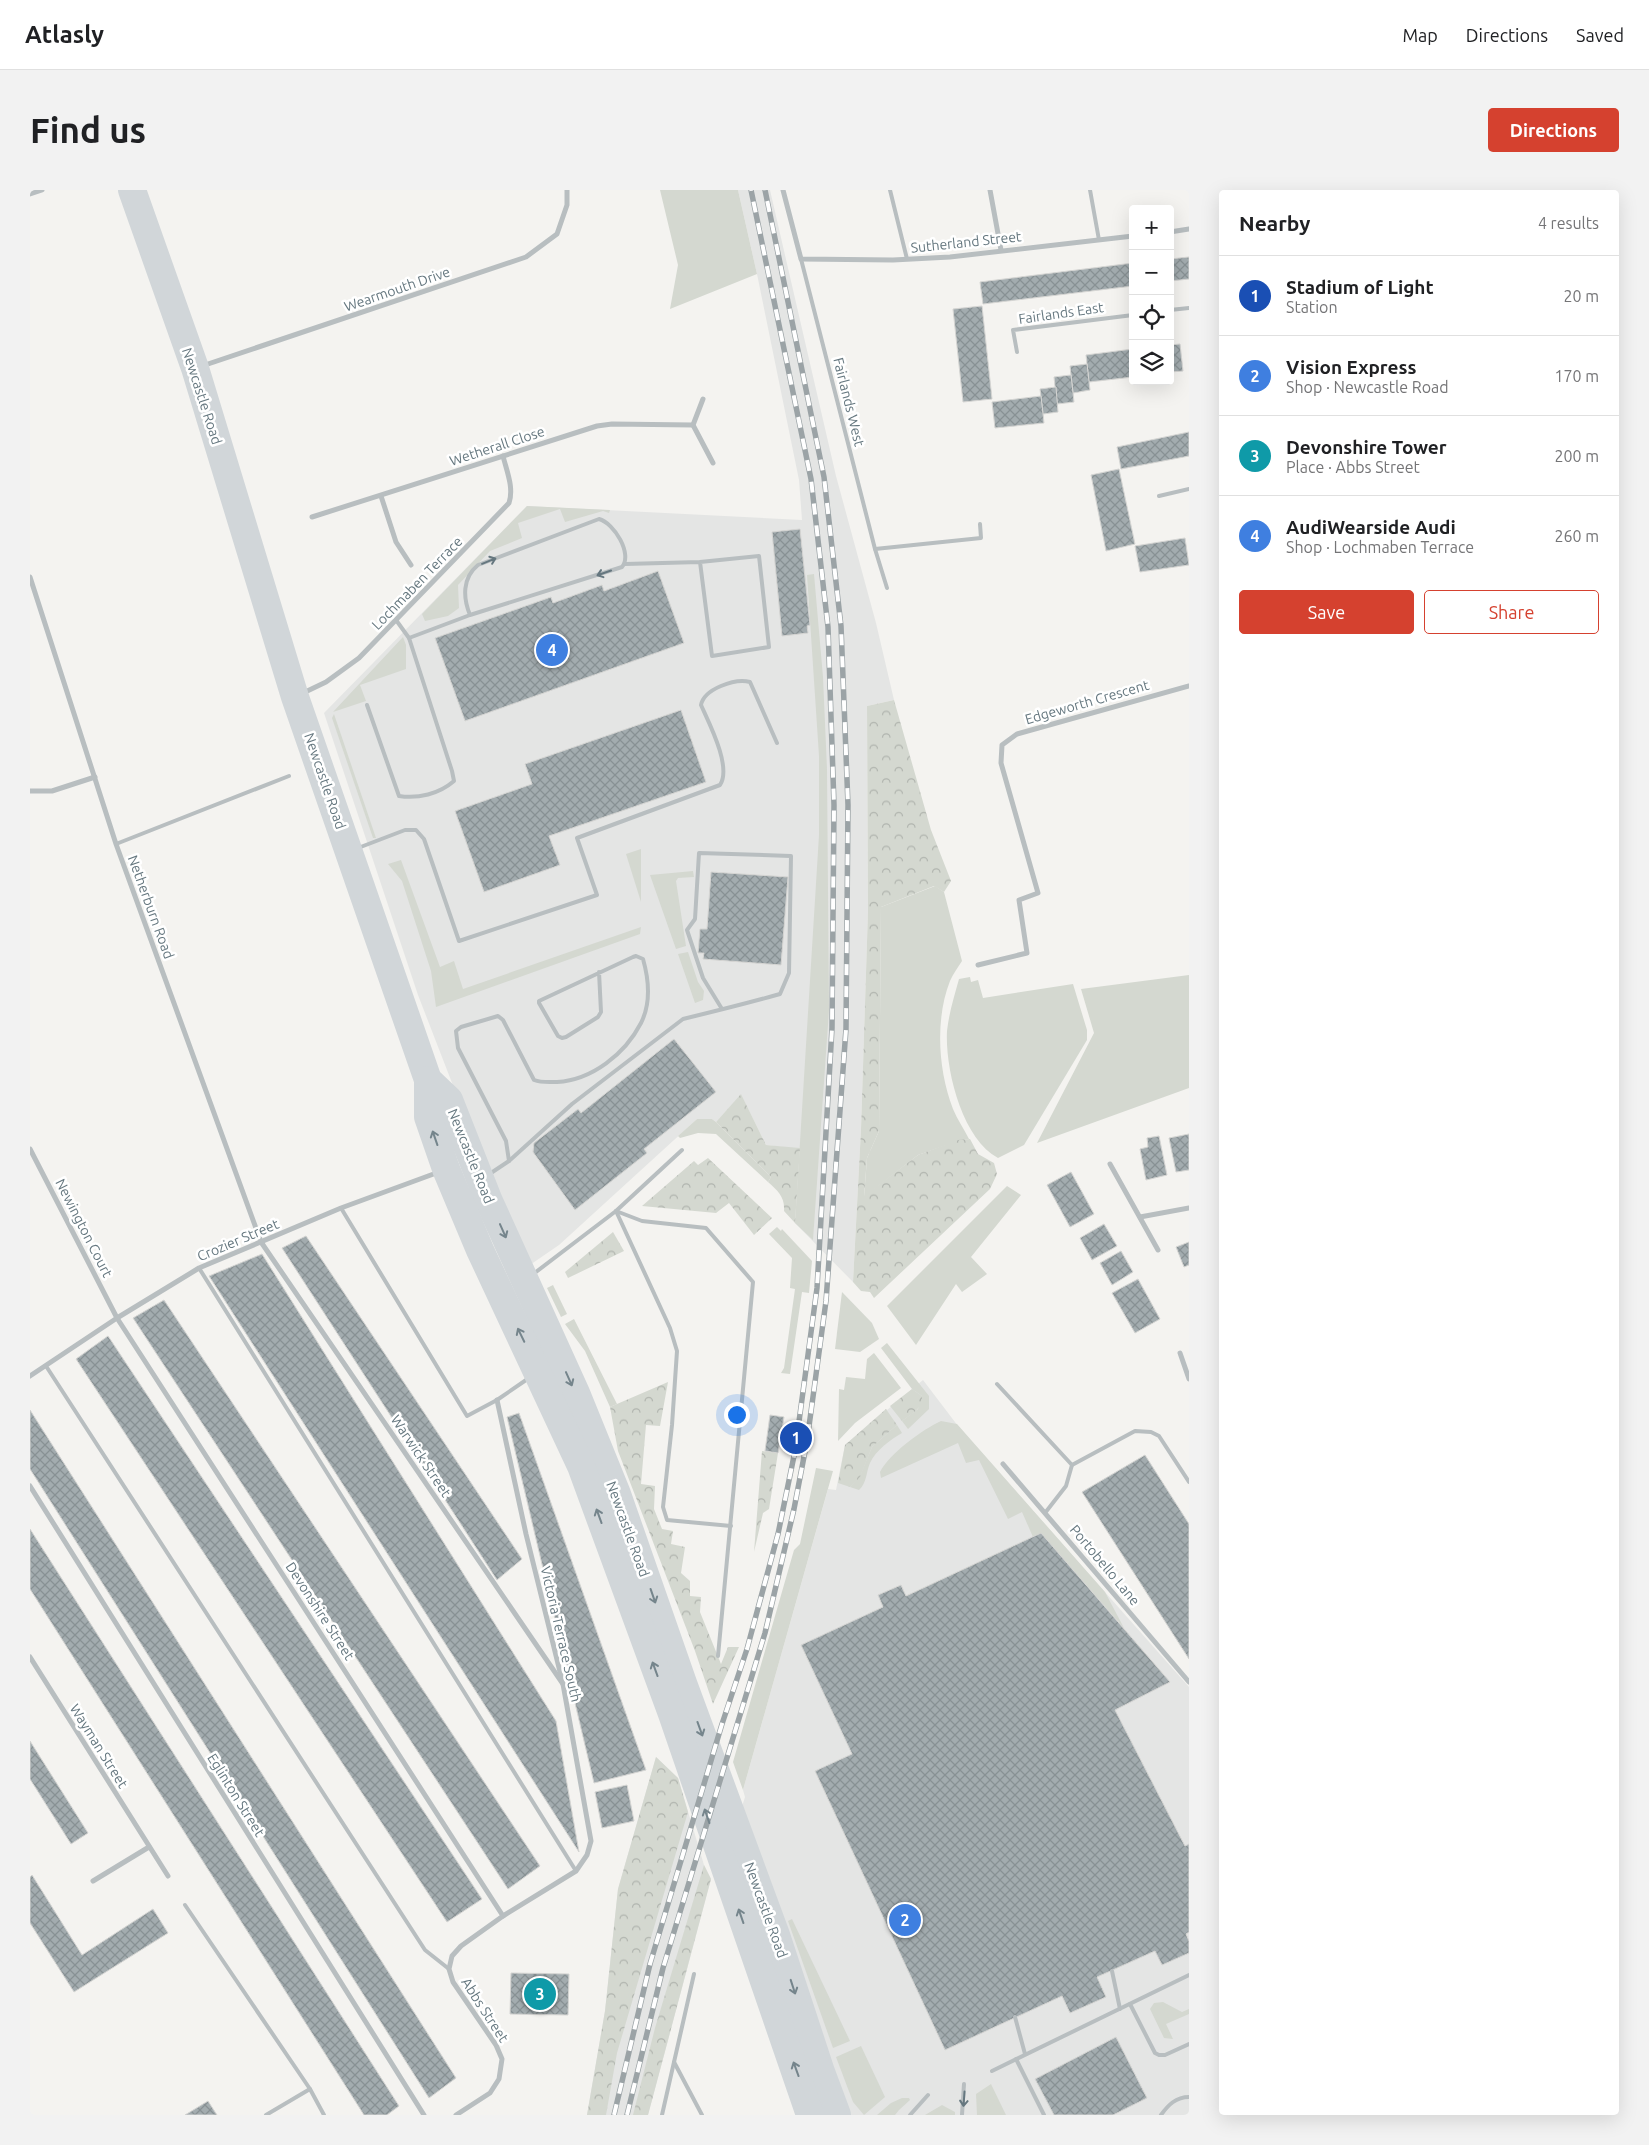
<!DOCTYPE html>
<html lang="en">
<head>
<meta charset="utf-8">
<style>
  :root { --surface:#fff; --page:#f2f2f2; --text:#202124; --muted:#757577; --line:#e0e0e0; --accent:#d5412f }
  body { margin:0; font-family:Ubuntu,sans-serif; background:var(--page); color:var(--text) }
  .controls { position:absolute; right:15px; top:15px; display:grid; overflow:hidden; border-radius:5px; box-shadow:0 5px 20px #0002 }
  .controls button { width:45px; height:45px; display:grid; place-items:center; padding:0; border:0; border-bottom:1px solid var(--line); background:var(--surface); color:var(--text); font:25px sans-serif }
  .you { position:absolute; left:706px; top:1224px; width:18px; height:18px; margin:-12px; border:4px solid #fff; border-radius:50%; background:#1a73e8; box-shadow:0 0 0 8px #1a73e833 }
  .badge { display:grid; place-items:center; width:32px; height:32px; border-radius:50%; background:var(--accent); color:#fff; font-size:16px; font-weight:700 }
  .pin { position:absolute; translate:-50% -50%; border:2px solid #fff; box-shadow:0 1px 5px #0006 }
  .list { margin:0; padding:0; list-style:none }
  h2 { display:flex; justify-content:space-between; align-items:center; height:65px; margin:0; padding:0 20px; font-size:21px }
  h2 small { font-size:16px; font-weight:400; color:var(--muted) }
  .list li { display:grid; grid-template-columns:32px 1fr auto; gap:15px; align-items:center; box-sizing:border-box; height:80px; padding:0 20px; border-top:1px solid var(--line) }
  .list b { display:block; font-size:19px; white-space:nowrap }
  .list p { margin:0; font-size:16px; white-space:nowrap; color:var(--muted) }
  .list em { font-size:16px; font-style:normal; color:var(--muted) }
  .actions { display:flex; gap:10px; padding:15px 20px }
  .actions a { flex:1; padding:11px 0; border:1px solid var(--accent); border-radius:5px; text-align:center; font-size:18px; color:var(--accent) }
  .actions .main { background:var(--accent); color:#fff }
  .icon { flex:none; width:28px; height:28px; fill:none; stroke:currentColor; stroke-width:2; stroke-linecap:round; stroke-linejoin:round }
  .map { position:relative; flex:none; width:1159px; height:1925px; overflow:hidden; border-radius:5px }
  header { display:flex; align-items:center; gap:30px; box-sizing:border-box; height:70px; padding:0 25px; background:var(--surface); border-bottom:1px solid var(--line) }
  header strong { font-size:24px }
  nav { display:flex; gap:28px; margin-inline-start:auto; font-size:18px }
  .intro { display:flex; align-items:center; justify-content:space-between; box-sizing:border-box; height:120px; padding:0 30px }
  h1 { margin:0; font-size:35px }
  .button { padding:12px 22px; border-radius:5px; background:var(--accent); color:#fff; font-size:18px; font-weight:700 }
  main { display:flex; gap:30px; padding:0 30px }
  aside { flex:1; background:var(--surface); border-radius:5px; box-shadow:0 5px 20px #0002 }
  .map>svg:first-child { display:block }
  .built { fill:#e4e5e4 }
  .green { fill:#d4d8d0 }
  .forest { fill:url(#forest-crowns) }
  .building { fill:url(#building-cross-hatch); stroke:#d5d5d3 }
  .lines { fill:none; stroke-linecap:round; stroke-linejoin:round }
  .service { stroke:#b8bec0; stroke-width:4 }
  .minor { stroke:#b8bec0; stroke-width:5 }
  .trunk { stroke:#d1d6d9; stroke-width:28 }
  .rail-casing { stroke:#9ba3a6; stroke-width:5.5 }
  .rail { stroke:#fff; stroke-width:4; stroke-dasharray:11; stroke-linecap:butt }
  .oneway { stroke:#65777f }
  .oneway2 { stroke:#75858c }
  .labels { text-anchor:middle; stroke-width:5; stroke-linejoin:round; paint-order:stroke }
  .street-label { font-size:14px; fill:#65777f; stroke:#fff }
</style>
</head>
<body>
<header>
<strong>Atlasly</strong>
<nav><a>Map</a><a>Directions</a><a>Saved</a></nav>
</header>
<div class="intro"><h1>Find us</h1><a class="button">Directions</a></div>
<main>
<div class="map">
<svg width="1159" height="1925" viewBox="0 0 1159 1925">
  <defs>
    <pattern id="forest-crowns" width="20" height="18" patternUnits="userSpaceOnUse" patternTransform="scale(1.25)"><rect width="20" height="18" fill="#d4d8d0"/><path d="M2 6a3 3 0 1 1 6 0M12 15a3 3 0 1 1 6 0" fill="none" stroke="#b0b4ae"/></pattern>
    <pattern id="building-cross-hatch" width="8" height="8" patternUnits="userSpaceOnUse" patternTransform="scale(1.25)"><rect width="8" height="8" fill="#a3acaf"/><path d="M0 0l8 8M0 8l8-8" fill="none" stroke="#889194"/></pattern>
  </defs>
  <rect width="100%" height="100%" fill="#f4f3f0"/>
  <g class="built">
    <polygon points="708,0 740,0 806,286 846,433 864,510 837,516 838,720 831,939 823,1092 765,1033 770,959 736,955 711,905 686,932 682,929 667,929 529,1055 494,1079 388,805 294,523 497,316 772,330 769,290 727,84"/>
    <polygon points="893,1190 928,1236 1159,1497 1159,1925 821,1925 812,1915 710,1623 715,1607 713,1600 798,1299 806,1300 815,1255"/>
    <polygon points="626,1567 648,1588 674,1675 681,1689 618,1925 557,1925 575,1821 588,1699"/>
  </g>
  <g class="green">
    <polygon points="630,0 708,0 727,84 640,119 648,75"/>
    <polygon points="497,316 580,320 579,323 573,321 535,332 530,319 488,333 492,348 460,361 428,395 429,418 418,426 395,431 392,424"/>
    <polygon points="784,384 793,487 797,579 799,820 783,1050 765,1033 789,645 789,566 777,385"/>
    <polygon points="373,447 376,455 376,479 330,495 336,511 303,522"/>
    <polygon points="304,524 346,648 343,648 302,528"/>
    <polygon points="611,659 611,712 596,664"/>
    <polygon points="371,670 410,777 424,771 433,799 611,737 610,744 406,817 401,781 372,691 358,674"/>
    <polygon points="663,681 664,687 648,688 646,691 656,756 646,759 620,685"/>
    <path d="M905,696L914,702L932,771C928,777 923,784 920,791C905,829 908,880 923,919C927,929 934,939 939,949L928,951L888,965L834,1007L837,968L849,941L851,717Z"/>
    <polygon points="658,762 668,792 674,801 673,810 665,813 648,764"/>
    <polygon points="1159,785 1159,898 1007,953 1064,843 1051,799"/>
    <path d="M940,787L941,792L948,790L953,808L1043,794L1057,840V850L994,955L968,968C932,949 915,879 917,841C919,823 924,807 929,789Z"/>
    <polygon points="667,929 682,929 686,932 741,987 738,992 686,944 668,943 650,948 648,946"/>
    <polygon points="977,996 991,1005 941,1067 957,1084 932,1102 926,1094 886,1155 857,1116"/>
    <polygon points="747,1037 751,1041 752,1039 782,1071 779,1103 772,1102 760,1184 751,1183 754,1178 765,1099 760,1098 762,1068 739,1044"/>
    <polygon points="523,1095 537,1124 531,1127 517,1098"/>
    <polygon points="812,1102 842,1133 849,1149 830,1162 805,1159"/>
    <polygon points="544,1129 587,1214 580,1217 555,1161 535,1134"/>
    <polygon points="857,1153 899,1206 899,1219 878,1239 872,1231 888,1219 892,1206 882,1199 851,1158"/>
    <polygon points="844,1163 871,1198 825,1233 808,1251 809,1199 814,1200 816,1187 835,1189 837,1169"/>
    <path d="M911,1231L927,1234L1075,1402L1094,1438L1011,1343L1003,1347L992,1322L978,1329L949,1270L936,1273L928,1253L851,1288L850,1282C859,1264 893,1239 911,1231Z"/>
    <path d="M867,1235L872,1243C860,1250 846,1260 840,1273C836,1282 837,1293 829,1300L820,1297L830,1286L842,1257Z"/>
    <polygon points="786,1278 803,1281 713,1600 703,1572 764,1360 770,1354"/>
    <polygon points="762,1729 820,1851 803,1858 758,1731"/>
    <polygon points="1133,1812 1152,1822 1159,1819 1159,1824 1136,1834 1143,1849 1134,1848 1120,1819 1124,1813"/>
    <polygon points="831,1856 855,1907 834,1925 823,1912 806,1867"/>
    <polygon points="961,1894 976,1925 947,1925 946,1904"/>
    <polygon points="872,1908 879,1908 880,1910 869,1920 865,1925 847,1925 861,1913"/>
    <polygon points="912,1915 925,1922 925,1925 895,1925"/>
  </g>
  <g class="forest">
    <polygon points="864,510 901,640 921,691 914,702 904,696 851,717 849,941 837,968 834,1006 888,965 928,950 940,949 948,964 964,973 967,984 960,999 844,1108 840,1102 831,1101 823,1092 831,939 838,720 837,516"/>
    <path d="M711,904L736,955L770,958L765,1033L754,1021C755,1007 748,1001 738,992L741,987L686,932Z"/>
    <polygon points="678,968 742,1028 724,1045 699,1013 686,1023 612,1016 664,971 668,975"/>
    <polygon points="583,1042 594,1061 538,1088 535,1082"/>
    <polygon points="638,1192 630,1236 616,1235 611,1294 625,1296 624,1319 632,1339 643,1341 641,1354 655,1357 651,1383 660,1391 660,1406 671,1407 670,1422 691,1474 698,1457 709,1457 683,1514 665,1461 588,1261 580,1217"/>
    <path d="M882,1199L892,1206C893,1219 881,1224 872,1231L860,1216Z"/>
    <polygon points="856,1219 867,1235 842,1257 830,1287 820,1297 808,1293 815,1255"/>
    <polygon points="732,1261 748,1263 739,1319 733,1323 724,1362"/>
    <polygon points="626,1567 648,1588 658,1622 587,1863 576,1925 557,1925 575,1821 588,1699"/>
    <polygon points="674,1675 681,1689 618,1925 603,1925 625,1838"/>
  </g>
  <g class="building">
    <polygon points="1159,67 1159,89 1140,91 1140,69"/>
    <polygon points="1103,73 1103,96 953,114 950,92"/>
    <polygon points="952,116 962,209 933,212 923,119"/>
    <polygon points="1150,154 1153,181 1140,182 1140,155"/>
    <polygon points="1103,159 1103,187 1059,192 1056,165"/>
    <polygon points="1057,174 1060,200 1043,203 1040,176"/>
    <polygon points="1041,185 1044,212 1027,214 1024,187"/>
    <polygon points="1026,197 1028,222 1013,224 1010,199"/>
    <polygon points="1011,206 1014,233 965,238 962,212"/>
    <polygon points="1159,242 1159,266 1091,279 1087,257"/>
    <polygon points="1089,279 1105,354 1076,361 1061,285"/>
    <polygon points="770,339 780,435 777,436 778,443 752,446 742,342"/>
    <polygon points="1155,348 1159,375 1110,382 1105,356"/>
    <polygon points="628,381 654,453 435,531 405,448 521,407 523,413 572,395 574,401"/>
    <polygon points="651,520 676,592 519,646 530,675 454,702 425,621 502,594 495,574"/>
    <polygon points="681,682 758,687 751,775 673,769 674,763 668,763 670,739 677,739"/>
    <polygon points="644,849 686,902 614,959 617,963 545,1020 503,962 504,953 548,919 551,923"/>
    <polygon points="1159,944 1159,980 1146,982 1139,948"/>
    <polygon points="1129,946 1137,985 1116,990 1110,959 1118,957 1117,948"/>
    <polygon points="1041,982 1064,1024 1040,1037 1017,995"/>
    <polygon points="1074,1034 1087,1056 1062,1070 1050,1048"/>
    <polygon points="276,1046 492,1369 467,1390 252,1058"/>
    <polygon points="1159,1052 1159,1075 1154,1077 1146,1057"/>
    <polygon points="1091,1061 1103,1082 1082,1095 1070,1073"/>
    <polygon points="232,1064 526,1531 549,1662 179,1086"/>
    <polygon points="1108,1089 1130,1129 1105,1143 1082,1103"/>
    <polygon points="134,1110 510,1676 478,1699 103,1128"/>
    <polygon points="78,1146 452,1709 417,1732 46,1169"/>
    <polygon points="0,1220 426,1888 399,1908 0,1279"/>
    <polygon points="489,1223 616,1580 564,1593 477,1227"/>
    <polygon points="740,1225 754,1227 748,1263 735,1261"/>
    <polygon points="1115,1265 1159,1334 1159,1469 1052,1302"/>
    <polygon points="0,1339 369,1916 357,1925 334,1925 0,1399"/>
    <polygon points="1011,1343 1140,1492 1085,1520 1155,1656 1159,1654 1159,1742 1156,1744 1159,1751 1159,1763 1132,1775 1125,1761 1067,1787 1076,1807 1040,1823 1032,1806 915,1860 785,1581 822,1564 771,1455 853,1417 848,1405 871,1395 876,1406"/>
    <polygon points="0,1551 58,1643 41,1654 0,1589"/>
    <polygon points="597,1595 604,1631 572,1638 565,1602"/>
    <polygon points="2,1685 52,1765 123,1719 138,1743 44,1802 0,1733 0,1687"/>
    <polygon points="481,1783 539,1784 538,1825 480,1824"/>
    <polygon points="1086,1847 1117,1908 1083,1925 1024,1925 1005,1889"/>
    <polygon points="178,1911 187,1925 155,1925"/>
  </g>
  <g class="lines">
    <g class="service">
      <polyline points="860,0 877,69"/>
      <polyline points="1060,0 1069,50"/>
      <polyline points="771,69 845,359 857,398"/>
      <polyline points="1140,120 1159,118"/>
      <polyline points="987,162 983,140 1103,125"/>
      <polyline points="1129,306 1159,299"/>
      <polyline points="845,359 951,348 950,334"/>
      <polyline points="595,374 670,372 729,366 739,457 682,466 670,372"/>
      <path d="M379,448L440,425L592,377C603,364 584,333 569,329L448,375C432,388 433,408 440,425"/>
      <path d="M337,515L369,606C388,609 409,604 424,591L422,581L379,448L366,430"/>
      <polyline points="86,654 259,586"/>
      <path d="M328,658L375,640H386L394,649L429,751L567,705L547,648L690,595C702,577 679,533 671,515C674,499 705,488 720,492L747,553"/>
      <path d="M479,971L542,914L653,829C686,821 718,813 750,804L759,783L761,666L669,663L665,729L657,740L673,788L692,819"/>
      <path d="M458,985L479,971L476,951L428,858L426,841L431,837L468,826L473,830L504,890C512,893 519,892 527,892C562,890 595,864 611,833C621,813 619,790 613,769L606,766L603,767L509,811V813L528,846L532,848L536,847L568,827L571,822L569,782"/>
      <polyline points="311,1018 437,1226 467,1210 499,1188"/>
      <polyline points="586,1021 612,1031 676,1038 723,1092 688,1466"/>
      <polyline points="586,1021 640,1138 647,1161 642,1235 633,1317 637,1330 701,1336"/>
      <polyline points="169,1078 546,1681"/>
      <polyline points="502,1085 586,1021 652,960"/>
      <polyline points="16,1176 395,1760 419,1779"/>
      <polyline points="967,1194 1042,1275"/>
      <polyline points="1015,1323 1036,1296 1042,1275 1105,1241 1121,1242 1129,1246 1159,1292"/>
      <polyline points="155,1715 280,1899 294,1925"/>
      <polyline points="1082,1781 1090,1819"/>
      <polyline points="1100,1814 1125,1863 1129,1865 1135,1865 1159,1854"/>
      <polyline points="985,1827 995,1864"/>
      <polyline points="986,1869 1014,1925"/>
      <polyline points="644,1872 672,1925"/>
      <polyline points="962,1881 1159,1785"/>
      <polyline points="236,1925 280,1899"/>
      <polyline points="632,1925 664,1784"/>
      <polyline points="880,1925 898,1905"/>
      <polyline points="932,1925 934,1894"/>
      <path d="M1131,1925C1138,1915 1146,1907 1159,1907"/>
    </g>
    <g class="minor">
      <polyline points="753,0 771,69 863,70 920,67 1103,46"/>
      <polyline points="960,0 971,60"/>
      <polyline points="0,4 12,0"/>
      <polyline points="1140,42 1159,39"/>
      <polyline points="172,176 496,67 527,44 537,15 537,0"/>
      <polyline points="673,209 663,235 683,273"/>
      <polyline points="351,306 366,352 381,375"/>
      <polyline points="282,327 567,236 582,234 663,235"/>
      <polyline points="0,387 86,654 231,1052 533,1494"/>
      <path d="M271,504L296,492L329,468L479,313C484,298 477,282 473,266"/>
      <polyline points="0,601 22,601 65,587"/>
      <polyline points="948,775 997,763 989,710 1008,703 971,573 972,555 987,544 1159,496"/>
      <polyline points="0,959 87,1128 473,1726"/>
      <polyline points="1080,974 1128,1060"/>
      <polyline points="1110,1027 1159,1018"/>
      <polyline points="1150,1163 1159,1189"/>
      <polyline points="0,1186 87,1128 169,1078 311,1018 409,982"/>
      <polyline points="973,1274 1159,1492"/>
      <polyline points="0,1296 394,1925"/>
      <polyline points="0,1467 138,1686"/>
      <polyline points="63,1691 119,1657"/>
      <polyline points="426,1925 460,1903 469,1889 472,1869 466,1855 423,1792 419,1779 422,1766 431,1756 473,1726 546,1681 557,1665 561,1651 533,1494 496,1344 467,1210"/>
    </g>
    <g class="trunk">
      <polyline points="102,0 165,178 265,507 398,890 419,910 458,1009 546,1203 587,1304 653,1493 746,1745 791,1882 807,1925"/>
      <polyline points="398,890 398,927 416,979 450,1060 551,1276 642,1524 780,1925"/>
    </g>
    <defs>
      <g id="rail">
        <polyline points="584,1925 620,1774 692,1534 717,1459 748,1344 765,1261 787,1098 802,838 804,615 798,437 781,289 721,0"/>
        <polyline points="597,1925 633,1778 735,1443 764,1319 777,1251 796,1111 816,839 818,615 811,436 794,287 735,0"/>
      </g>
    </defs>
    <use href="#rail" class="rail-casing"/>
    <use href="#rail" class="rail"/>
  </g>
  <defs><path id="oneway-shaft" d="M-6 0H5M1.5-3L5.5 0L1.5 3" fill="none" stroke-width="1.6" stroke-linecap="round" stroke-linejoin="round" transform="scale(1.25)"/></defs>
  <g class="oneway">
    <use href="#oneway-shaft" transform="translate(459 371) rotate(-22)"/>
    <use href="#oneway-shaft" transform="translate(574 383) rotate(161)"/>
    <use href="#oneway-shaft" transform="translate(934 1909) rotate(94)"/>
  </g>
  <g class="oneway2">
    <use href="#oneway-shaft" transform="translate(405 948) rotate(-109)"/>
    <use href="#oneway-shaft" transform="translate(473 1041) rotate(66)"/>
    <use href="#oneway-shaft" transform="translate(491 1145) rotate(-116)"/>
    <use href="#oneway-shaft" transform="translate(539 1189) rotate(66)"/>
    <use href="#oneway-shaft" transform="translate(569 1326) rotate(-110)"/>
    <use href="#oneway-shaft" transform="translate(623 1406) rotate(71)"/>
    <use href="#oneway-shaft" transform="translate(625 1479) rotate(-110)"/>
    <use href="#oneway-shaft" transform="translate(670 1539) rotate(70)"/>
    <use href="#oneway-shaft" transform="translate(677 1626) rotate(-109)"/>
    <use href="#oneway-shaft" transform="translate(711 1726) rotate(-109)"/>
    <use href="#oneway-shaft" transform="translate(763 1797) rotate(72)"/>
    <use href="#oneway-shaft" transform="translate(766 1879) rotate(-110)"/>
  </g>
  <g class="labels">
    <g class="street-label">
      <text transform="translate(936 52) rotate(-6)" y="5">Sutherland Street</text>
      <text transform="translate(367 99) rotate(-19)" y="5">Wearmouth Drive</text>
      <text transform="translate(1031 123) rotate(-8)" y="5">Fairlands East</text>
      <text transform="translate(172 206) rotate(72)" y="5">Newcastle Road</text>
      <text transform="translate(819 212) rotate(76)" y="5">Fairlands West</text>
      <text transform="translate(467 256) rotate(-18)" y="5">Wetherall Close</text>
      <text transform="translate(387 393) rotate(-46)" y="5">Lochmaben Terrace</text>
      <text transform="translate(1057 512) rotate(-16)" y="5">Edgeworth Crescent</text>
      <text transform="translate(295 591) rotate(71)" y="5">Newcastle Road</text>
      <text transform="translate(121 717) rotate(70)" y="5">Netherburn Road</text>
      <text transform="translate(441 966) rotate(68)" y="5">Newcastle Road</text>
      <text transform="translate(54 1038) rotate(63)" y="5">Newington Court</text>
      <text transform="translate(208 1050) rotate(-23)" y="5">Crozier Street</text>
      <text transform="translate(391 1266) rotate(56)" y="5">Warwick Street</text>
      <text transform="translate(598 1339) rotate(70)" y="5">Newcastle Road</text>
      <text transform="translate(1075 1375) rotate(50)" y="5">Portobello Lane</text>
      <text transform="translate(290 1421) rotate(57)" y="5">Devonshire Street</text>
      <text transform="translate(531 1444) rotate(77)" y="5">Victoria Terrace South</text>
      <text transform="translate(69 1556) rotate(58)" y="5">Wayman Street</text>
      <text transform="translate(206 1605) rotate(58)" y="5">Eglinton Street</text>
      <text transform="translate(736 1720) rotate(70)" y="5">Newcastle Road</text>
      <text transform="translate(455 1820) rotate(57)" y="5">Abbs Street</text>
    </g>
  </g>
</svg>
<div class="controls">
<button>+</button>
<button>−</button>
<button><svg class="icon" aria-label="locate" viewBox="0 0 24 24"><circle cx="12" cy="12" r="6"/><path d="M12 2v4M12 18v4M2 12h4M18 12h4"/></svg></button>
<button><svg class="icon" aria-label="layers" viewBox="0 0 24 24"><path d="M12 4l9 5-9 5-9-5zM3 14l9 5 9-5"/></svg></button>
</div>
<div class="you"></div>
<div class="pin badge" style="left:766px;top:1248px;background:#1a4fb4">1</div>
<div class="pin badge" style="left:875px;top:1730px;background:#3f7fe0">2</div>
<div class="pin badge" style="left:510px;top:1804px;background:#0f9aa8">3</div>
<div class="pin badge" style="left:522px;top:460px;background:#3f7fe0">4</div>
</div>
<aside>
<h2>Nearby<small>4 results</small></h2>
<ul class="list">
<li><span class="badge" style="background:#1a4fb4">1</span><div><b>Stadium of Light</b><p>Station</p></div><em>20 m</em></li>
<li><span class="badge" style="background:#3f7fe0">2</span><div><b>Vision Express</b><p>Shop · Newcastle Road</p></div><em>170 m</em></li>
<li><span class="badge" style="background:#0f9aa8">3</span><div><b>Devonshire Tower</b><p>Place · Abbs Street</p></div><em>200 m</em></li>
<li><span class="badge" style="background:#3f7fe0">4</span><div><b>AudiWearside Audi</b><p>Shop · Lochmaben Terrace</p></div><em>260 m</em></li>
</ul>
<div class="actions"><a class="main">Save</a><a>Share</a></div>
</aside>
</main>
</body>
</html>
